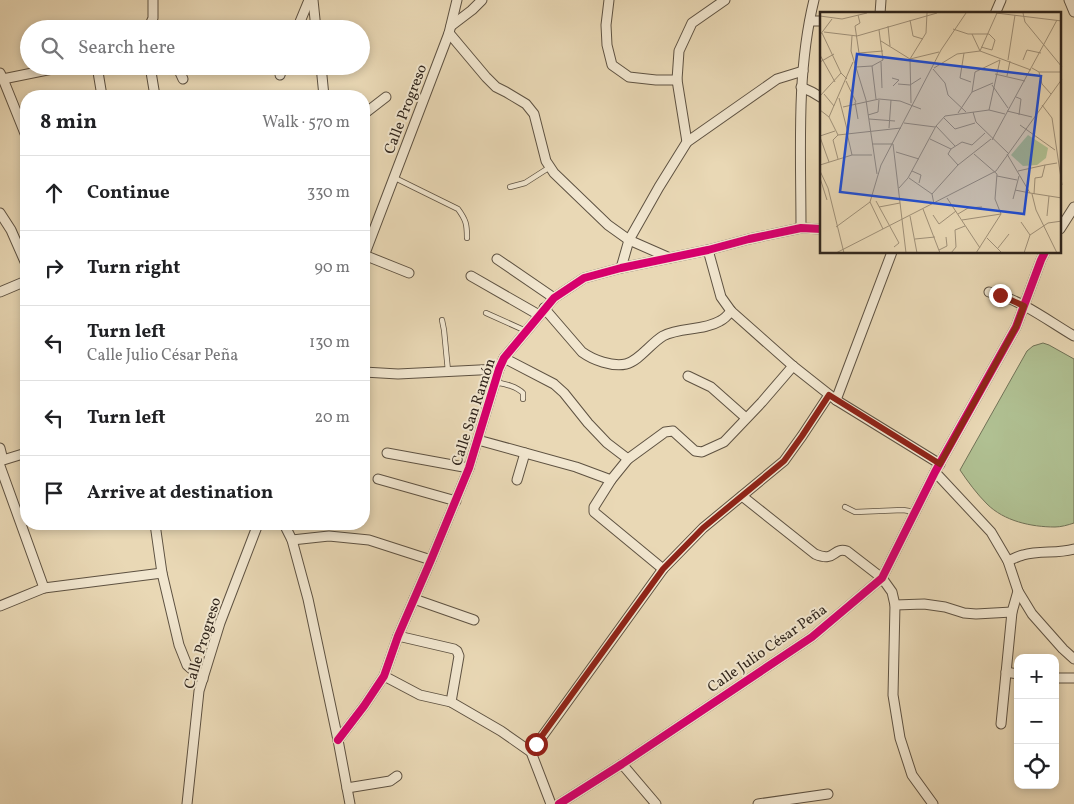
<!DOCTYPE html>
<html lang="en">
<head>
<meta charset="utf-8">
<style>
  :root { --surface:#fff; --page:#f2f2f2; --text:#202124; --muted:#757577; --line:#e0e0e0 }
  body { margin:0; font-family:Vollkorn,serif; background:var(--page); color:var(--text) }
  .controls { position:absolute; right:15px; bottom:15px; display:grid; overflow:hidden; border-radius:10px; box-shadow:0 2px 8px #0003 }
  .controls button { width:45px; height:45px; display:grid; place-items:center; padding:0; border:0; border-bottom:1px solid var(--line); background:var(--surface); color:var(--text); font:25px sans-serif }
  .stop { position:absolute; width:15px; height:15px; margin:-11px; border:4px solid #8f2418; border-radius:50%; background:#fff }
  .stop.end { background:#8f2418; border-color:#fff; box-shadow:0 1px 5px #0008 }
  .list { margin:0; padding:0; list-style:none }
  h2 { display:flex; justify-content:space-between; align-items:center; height:65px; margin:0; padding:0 20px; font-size:21px }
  h2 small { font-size:16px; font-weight:400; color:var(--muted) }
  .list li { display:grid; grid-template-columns:32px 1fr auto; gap:15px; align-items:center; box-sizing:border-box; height:75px; padding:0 20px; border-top:1px solid var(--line) }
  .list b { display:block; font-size:19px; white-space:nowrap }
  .list p { margin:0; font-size:16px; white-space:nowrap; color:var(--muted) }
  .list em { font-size:16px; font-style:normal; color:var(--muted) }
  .icon { flex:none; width:28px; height:28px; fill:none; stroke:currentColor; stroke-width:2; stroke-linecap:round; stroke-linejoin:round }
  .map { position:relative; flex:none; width:1074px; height:804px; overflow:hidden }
  .search { position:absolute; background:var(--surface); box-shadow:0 2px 8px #0003; left:20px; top:20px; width:350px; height:55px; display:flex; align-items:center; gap:12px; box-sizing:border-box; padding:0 18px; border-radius:28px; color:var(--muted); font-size:19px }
  .panel { position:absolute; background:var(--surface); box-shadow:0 2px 8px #0003; left:20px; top:90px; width:350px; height:440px; border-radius:20px }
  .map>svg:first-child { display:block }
  .garden { fill:#b0c092; stroke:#707257 }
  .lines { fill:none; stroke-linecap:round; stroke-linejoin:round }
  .service-casing { stroke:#5e5242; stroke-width:6 }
  .minor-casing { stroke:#5e5242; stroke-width:11 }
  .service { stroke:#f1e6cf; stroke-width:4.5 }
  .minor { stroke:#f1e6cf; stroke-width:9 }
  .cycleway-casing { stroke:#f1e6cf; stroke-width:11 }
  .cycleway { stroke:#d6006c; stroke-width:8 }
  .route { stroke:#8f2418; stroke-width:6 }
  .labels { text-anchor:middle; stroke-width:4; stroke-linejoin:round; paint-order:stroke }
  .street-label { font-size:15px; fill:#30251c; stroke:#f1e6cf }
  .inset-road { fill:none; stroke:#9f9078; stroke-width:1 }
  .view { fill:#1d4ed8; fill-opacity:0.15; stroke:#1d4ed8; stroke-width:2.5 }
  .inset-edge { fill:none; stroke:#30251c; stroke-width:2.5 }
</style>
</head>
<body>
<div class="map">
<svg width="1074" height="804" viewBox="0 0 1074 804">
  <rect width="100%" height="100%" fill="#e9d8b5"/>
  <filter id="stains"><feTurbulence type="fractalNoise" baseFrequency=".004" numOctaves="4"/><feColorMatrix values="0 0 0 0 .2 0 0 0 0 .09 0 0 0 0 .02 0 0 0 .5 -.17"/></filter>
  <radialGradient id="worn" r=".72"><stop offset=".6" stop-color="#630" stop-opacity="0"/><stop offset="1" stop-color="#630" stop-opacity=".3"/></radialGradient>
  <path class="garden" d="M1043,343L1049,345L1074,359V523C1068,525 1061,527 1055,527C1031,527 1004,521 987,504C977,494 968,482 960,470L1027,351L1033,346Z"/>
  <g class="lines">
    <defs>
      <g id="service">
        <path d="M393,177L458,209C466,220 467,224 467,238"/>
        <polyline points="510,187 525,183 550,167"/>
        <polyline points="486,313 526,331"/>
        <polyline points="442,320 444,330 448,371"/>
        <path d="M495,382C505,384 516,386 523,393V399"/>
        <polyline points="845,507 855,512 903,510 915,512"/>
      </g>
      <g id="minor">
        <polyline points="313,0 316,29"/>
        <polyline points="609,0 606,25 607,45 612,65 629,77 656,80 677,80"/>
        <polyline points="1069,0 1074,12"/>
        <polyline points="880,14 881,0"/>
        <polyline points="995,14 1001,0"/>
        <polyline points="810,21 822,21"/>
        <polyline points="451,26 472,10 482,0"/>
        <polyline points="148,29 153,18 153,0"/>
        <polyline points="297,29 309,0"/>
        <polyline points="449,33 486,77 496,87 506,92 526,104 534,114 546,161 554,173 608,225 629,240 670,258"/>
        <polyline points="97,66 102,96"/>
        <polyline points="150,66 155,96"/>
        <polyline points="177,66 183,79"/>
        <polyline points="321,66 324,96"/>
        <polyline points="0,73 3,79 26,136"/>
        <polyline points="280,75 283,66"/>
        <polyline points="3,79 67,66"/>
        <polyline points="801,87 812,92 822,98"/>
        <polyline points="364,114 386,97"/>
        <polyline points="687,142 677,80 679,51 692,23 725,0"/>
        <polyline points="0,213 11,230 26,264"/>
        <path d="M801,228C801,153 796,73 814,0"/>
        <polyline points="1060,229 1074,207"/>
        <polyline points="708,250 721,297 731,311 793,366 836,400 940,464"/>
        <polyline points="364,255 409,273"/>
        <polyline points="364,256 449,33 457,0"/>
        <polyline points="497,259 554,298"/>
        <polyline points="621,268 629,240 659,187 687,142 777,79 803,71"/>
        <polyline points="471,276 539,315"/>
        <polyline points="0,292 26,281"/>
        <path d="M989,292C1020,299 1047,320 1074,336"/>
        <path d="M544,308L582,352C593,360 612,367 626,364C639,361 651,343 663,336C680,327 703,331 720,321C724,319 728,315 731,311"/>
        <polyline points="504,358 554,384 564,393 588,423 607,443 628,459"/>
        <polyline points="364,372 398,374 499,369"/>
        <polyline points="688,376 711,387 746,418"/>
        <polyline points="836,400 892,252"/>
        <polyline points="478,440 576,467 611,480"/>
        <polyline points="0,448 3,460"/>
        <polyline points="387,453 469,468"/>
        <polyline points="0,461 26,453"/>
        <polyline points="0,466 44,588"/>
        <polyline points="935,472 991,532 1008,561 1018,591 1032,614 1063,649 1074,659"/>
        <polyline points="378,479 456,501"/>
        <polyline points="517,480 525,453"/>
        <path d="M742,496L815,554C836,563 832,547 847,551L882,578L892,592L895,605L893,695L900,738L912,775L933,804"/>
        <polyline points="155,524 162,573 179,645 187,665 203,679"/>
        <polyline points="284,524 292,540 308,599 338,740 350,804"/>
        <polyline points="292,540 329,536 369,540 431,560"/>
        <path d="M1008,561C1013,559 1018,556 1023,555C1040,550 1057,554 1074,549"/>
        <polyline points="663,569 594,512 594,507 611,480 628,459 665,432 673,431 695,451 702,452 724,442 762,402 793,366"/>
        <polyline points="414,599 474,620"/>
        <polyline points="895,605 924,604 945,607 964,613 976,614 1012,612"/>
        <polyline points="0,606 44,588 162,573"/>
        <polyline points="398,636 454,649 457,651 459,656 451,702"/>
        <polyline points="1006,672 1018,674"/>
        <polyline points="384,676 420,695 451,702 501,731 531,752 551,804"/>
        <polyline points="1055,678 1074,678"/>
        <polyline points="1001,724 1012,612 1018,591"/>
        <polyline points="338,740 364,706 384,676 398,636 431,560 469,468 499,369 504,358 554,298 584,278 621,268 708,250 749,239 801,228 822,229"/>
        <polyline points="531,752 663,569 703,528 784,461 802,436 829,395"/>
        <polyline points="622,764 656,804"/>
        <polyline points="347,788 390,781 397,776"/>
        <polyline points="187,804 199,691 220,623 258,524"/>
        <polyline points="559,804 622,764 812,637 882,578 935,472 1016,327 1041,260 1045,252"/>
        <polyline points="758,804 828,794"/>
      </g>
    </defs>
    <use href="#service" class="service-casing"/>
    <use href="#minor" class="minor-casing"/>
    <use href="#service" class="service"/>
    <use href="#minor" class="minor"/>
    <defs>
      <g id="cycleway">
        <polyline points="338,740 364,706 384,676 398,636 431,560 469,468 499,369 504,358 554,298 584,278 621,268 708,250 749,239 801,228 822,229"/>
        <polyline points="559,804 622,764 812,637 882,578 935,472 1016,327 1041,260 1045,252"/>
      </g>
    </defs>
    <use href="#cycleway" class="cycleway-casing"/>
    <use href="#cycleway" class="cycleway"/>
  </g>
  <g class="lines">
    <polyline class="route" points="536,744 663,569 703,528 784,461 802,436 829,395 940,464 1016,327 1024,306 1000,295"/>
  </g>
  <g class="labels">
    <g class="street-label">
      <text transform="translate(405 109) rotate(-69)" y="5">Calle Progreso</text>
      <text transform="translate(473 412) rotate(-72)" y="5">Calle San Ramón</text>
      <text transform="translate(202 643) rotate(-73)" y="5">Calle Progreso</text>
      <text transform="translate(767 648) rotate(-35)" y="5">Calle Julio César Peña</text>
    </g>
  </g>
  <g transform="translate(820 12)">
    <rect width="241" height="241" fill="#e9d8b5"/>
    <path d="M208,123L228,136L226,146L217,153L203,154L191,143Z" fill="#b0c092"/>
    <path class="inset-road" d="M176,1L242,9M203,1L205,10L242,55M38,3L40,11L35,14L39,41L63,39M0,4L22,7L47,1M90,8L93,24L103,27M68,14L70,34M133,17L148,22H169L175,28L172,38L161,35M4,20L37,24L117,1M2,21L21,61L27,67M152,22L160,39M0,23L12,7M32,24L31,39L46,88L57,162M61,29L90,47L119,40M160,39L177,1M144,41L140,66L151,70M0,43L15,70M188,48L195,3M203,48L207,38L221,41M0,50L14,42M61,50L62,76M52,54L56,87M36,55L52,54L63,48L59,18M114,56L137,42L160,39L211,58M212,56L219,60L222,72L231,82M113,57L125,71L128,83L146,100M219,60H242M175,62L205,69M187,64L190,49M72,66L79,68L73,74M26,69L36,90M78,72L90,73L101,66M172,73L188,96M152,80L155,60L180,48M4,82L14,94M0,84L21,61M196,85L201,87L199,103M19,86L28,121M35,90L38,107M91,91L90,47L106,21L107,1M222,93L232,106L242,173M23,95L59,87L80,89L101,97M0,98L9,105L18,123M169,98L180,48M187,99L212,105M153,100L156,110L188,141M138,101L152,80L173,71M48,103L58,100L59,88M9,105L33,50M124,106L135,117L155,111M49,107L75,109M84,111L115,115M200,113L235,138M116,114L135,134M69,116L71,88M27,121L32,143M0,124L15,119M0,125L9,150M110,127L131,137M172,128L237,8M52,132H73L86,241M76,140L99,147M154,142L177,162L175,187L181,202L156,241M187,142L210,181L242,186M18,147L13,128L18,123L81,116M0,153L32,143H52M138,153L128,142L131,137L142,130L152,133L165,121M0,159L8,176L24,241M92,159L101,163L99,171M198,159L225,153M177,164L197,168M0,166L7,188M89,166L112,182L114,192M79,176L88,166L116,114L125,104L169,98L185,102M195,178L210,181M112,182L138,153L171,127M212,182L216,198L237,241M214,182L215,166L222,165L225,153L237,151M127,186L160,236M193,187L199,164M56,189L79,231L74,235M50,190L61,153L121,38L146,1M50,190L63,217M59,195L80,191M103,197L120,241M138,202L148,196L162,195M113,203L119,212L136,199M90,204L97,241M227,204L229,184M142,208L181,202M201,210L210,223M16,215L50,190M167,226L182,241M95,227L115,225M178,236L189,222M119,238L127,234L126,225M16,241L176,159L242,67M131,241L136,235L135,218L145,214M204,241L210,223L228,211L242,209"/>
    <path class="view" d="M37,42L221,64L204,202L20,180Z"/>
    <rect width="241" height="241" class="inset-edge"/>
  </g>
  <rect width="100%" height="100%" filter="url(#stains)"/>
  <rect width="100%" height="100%" fill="url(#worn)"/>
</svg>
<div class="controls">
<button>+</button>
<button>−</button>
<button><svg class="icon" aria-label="locate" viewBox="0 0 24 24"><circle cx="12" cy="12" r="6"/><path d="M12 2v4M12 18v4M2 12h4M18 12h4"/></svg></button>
</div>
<div class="stop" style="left:536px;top:744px"></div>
<div class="stop end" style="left:1000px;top:295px"></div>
<div class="search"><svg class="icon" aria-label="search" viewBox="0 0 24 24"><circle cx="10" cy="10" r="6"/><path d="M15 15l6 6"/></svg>Search here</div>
<section class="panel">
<h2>8 min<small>Walk · 570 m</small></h2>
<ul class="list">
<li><svg class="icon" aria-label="ahead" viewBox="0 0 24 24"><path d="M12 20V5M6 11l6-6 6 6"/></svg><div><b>Continue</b></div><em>330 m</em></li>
<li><svg class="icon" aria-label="right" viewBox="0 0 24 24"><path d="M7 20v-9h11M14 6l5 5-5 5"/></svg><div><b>Turn right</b></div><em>90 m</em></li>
<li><svg class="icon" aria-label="left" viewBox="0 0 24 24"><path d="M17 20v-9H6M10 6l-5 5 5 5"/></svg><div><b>Turn left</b><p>Calle Julio César Peña</p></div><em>130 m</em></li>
<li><svg class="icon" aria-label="left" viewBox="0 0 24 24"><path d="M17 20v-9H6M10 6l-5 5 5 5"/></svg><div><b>Turn left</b></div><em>20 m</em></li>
<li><svg class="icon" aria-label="arrive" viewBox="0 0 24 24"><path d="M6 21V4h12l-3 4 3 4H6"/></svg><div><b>Arrive at destination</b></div></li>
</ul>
</section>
</div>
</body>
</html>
